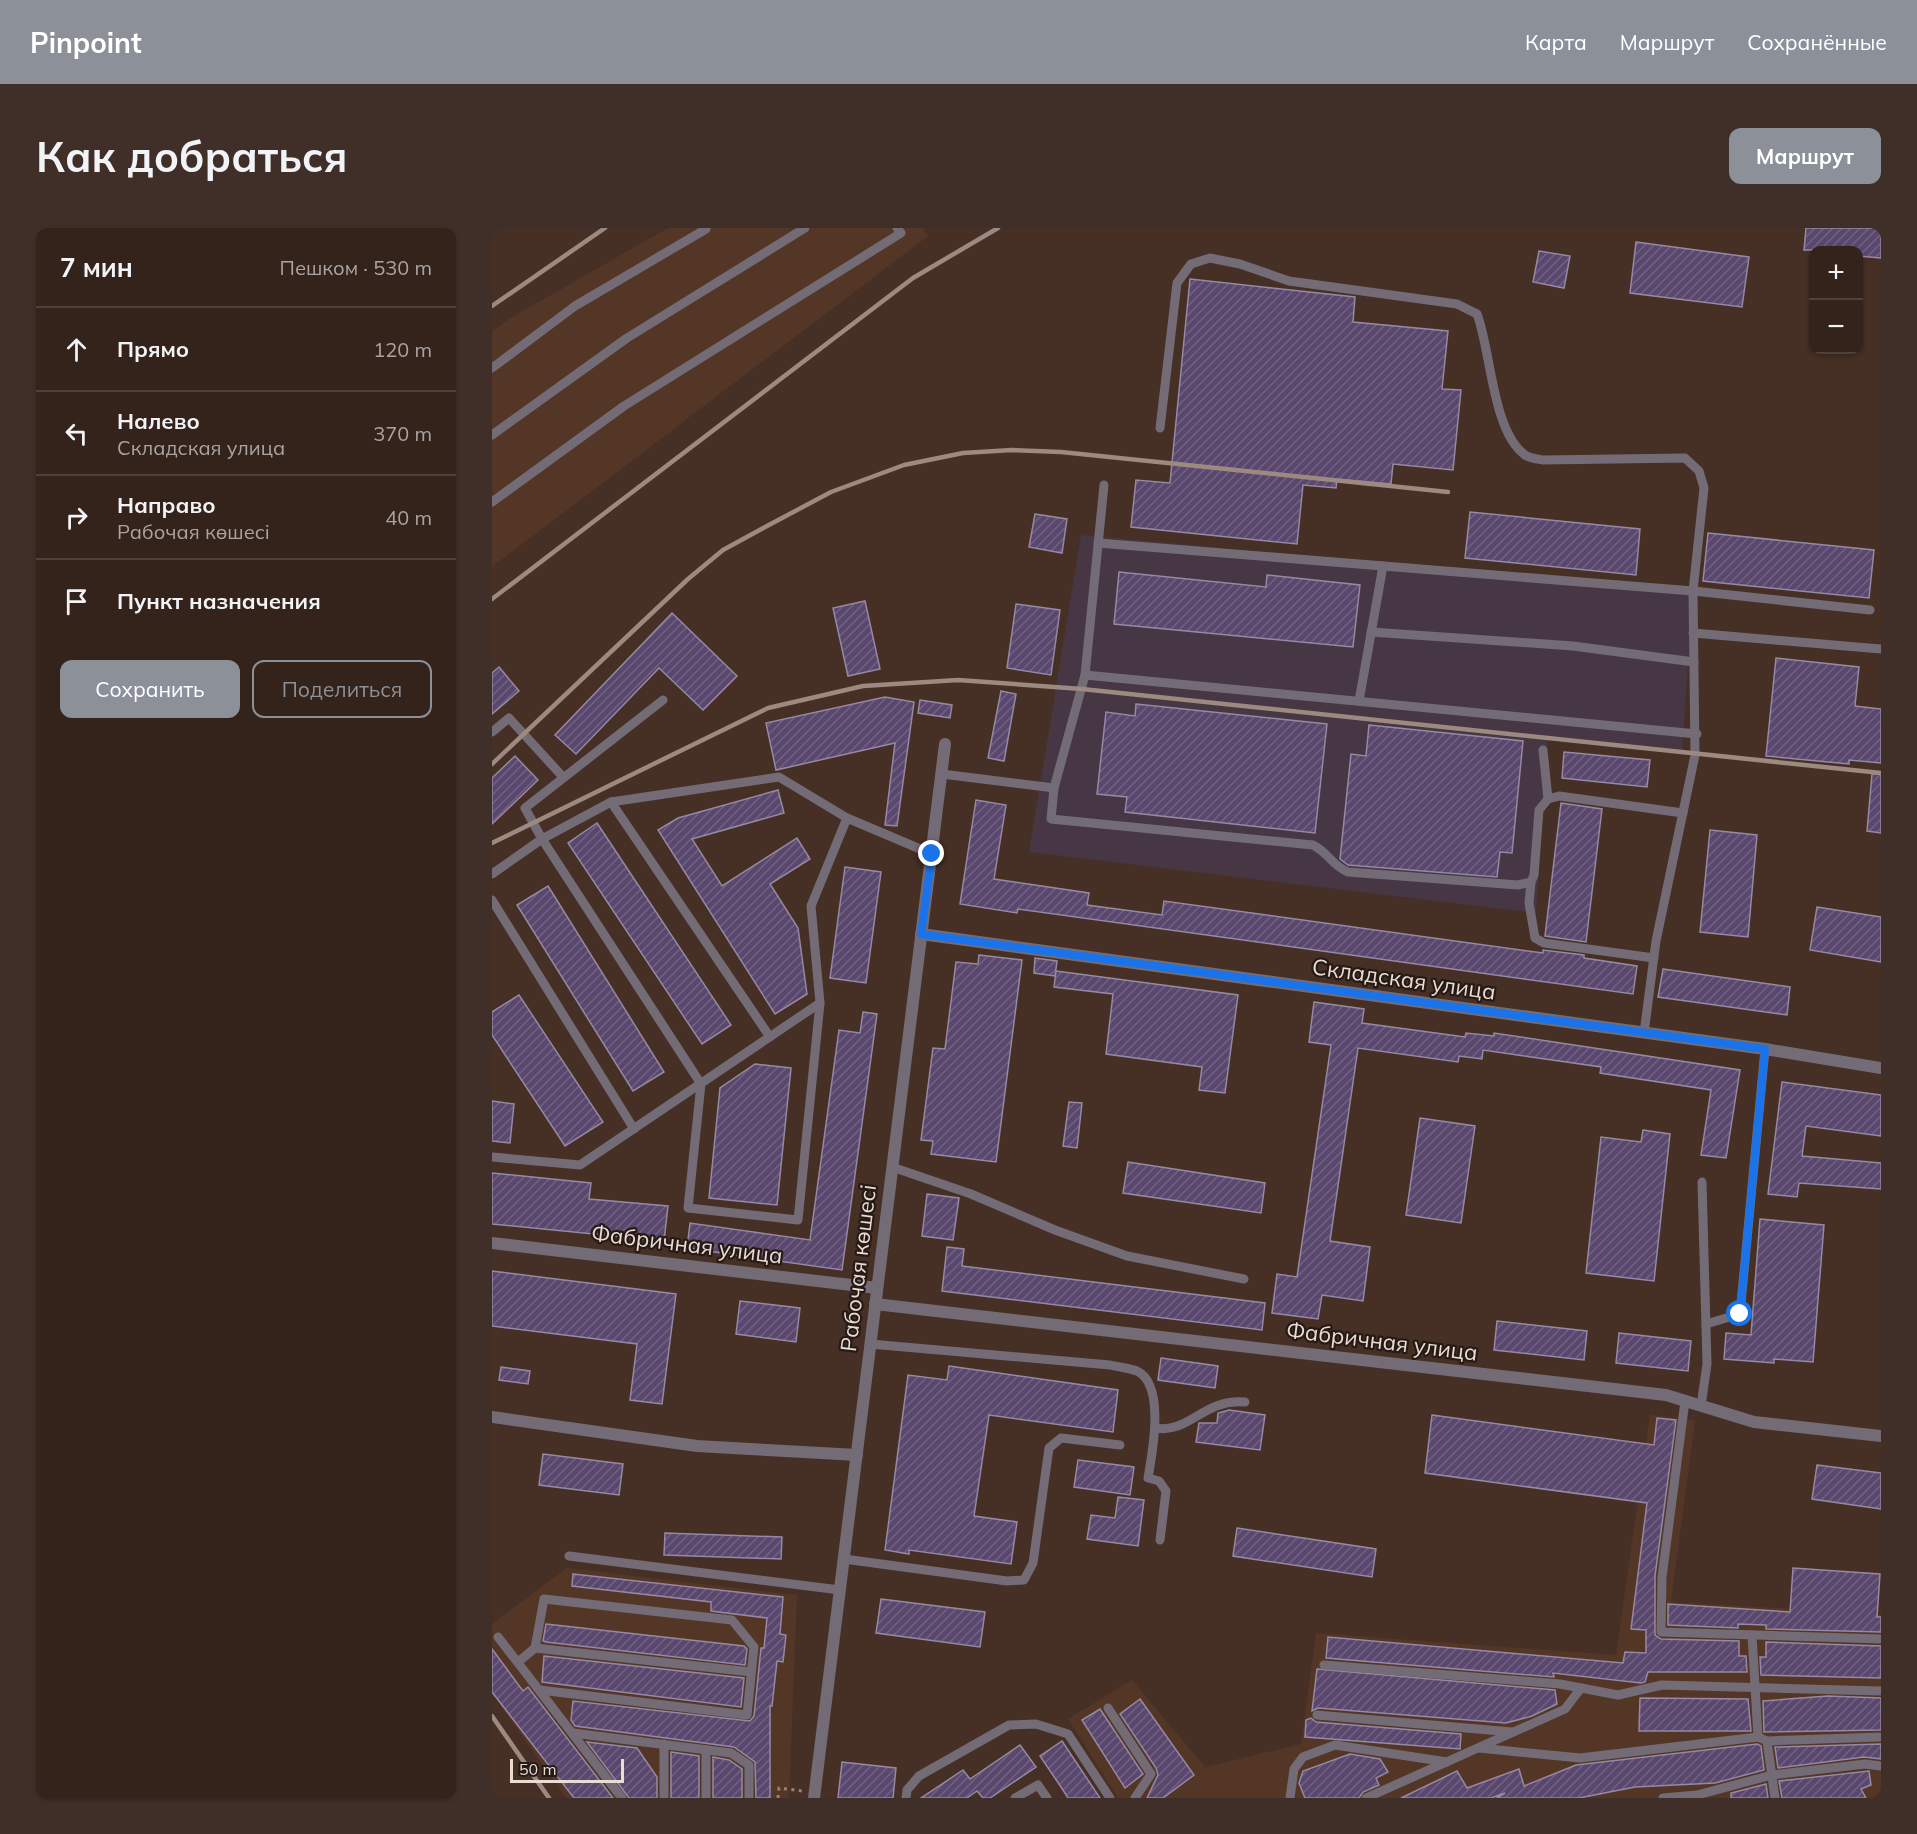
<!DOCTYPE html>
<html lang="ru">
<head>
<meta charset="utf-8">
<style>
  :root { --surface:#34231b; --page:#3f2f28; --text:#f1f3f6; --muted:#a9a4a3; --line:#4e403a; --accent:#8c9099 }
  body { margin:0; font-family:Mulish,sans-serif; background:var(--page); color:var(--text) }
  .controls { position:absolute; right:18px; top:18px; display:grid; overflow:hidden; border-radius:12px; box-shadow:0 2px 4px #0004 }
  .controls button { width:54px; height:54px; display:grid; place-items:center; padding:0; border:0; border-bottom:2px solid var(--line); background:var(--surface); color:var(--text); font:30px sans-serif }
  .scale { position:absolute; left:18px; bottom:15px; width:114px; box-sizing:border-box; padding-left:6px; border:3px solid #eadbd3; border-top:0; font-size:16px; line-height:21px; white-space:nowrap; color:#eadbd3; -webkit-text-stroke:4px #251a15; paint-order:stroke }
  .stop { position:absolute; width:18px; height:18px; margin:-14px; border:4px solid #1a73e8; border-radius:50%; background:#fff }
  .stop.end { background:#1a73e8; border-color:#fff; box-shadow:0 2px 6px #0008 }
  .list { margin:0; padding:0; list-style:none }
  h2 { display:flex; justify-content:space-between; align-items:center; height:78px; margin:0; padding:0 24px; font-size:26px }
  h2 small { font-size:20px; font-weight:400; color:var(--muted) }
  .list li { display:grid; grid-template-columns:39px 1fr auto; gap:18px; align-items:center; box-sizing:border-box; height:84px; padding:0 24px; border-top:2px solid var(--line) }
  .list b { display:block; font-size:22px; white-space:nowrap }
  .list p { margin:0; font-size:20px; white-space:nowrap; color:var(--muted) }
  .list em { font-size:20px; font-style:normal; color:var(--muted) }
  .actions { display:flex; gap:12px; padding:18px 24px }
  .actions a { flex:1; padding:14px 0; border:2px solid var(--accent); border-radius:12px; text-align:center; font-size:21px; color:var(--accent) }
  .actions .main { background:var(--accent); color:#fff }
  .icon { flex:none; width:33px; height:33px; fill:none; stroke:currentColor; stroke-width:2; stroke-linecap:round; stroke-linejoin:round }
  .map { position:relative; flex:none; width:1389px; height:1570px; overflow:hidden; border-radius:12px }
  header { display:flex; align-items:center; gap:36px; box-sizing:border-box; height:84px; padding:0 30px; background:var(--accent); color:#fff }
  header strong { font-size:28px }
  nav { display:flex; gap:33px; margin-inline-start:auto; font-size:21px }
  .intro { display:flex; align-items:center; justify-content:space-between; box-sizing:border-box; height:144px; padding:0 36px }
  h1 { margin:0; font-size:42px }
  .button { padding:15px 27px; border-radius:12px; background:var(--accent); color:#fff; font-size:21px; font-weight:700 }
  main { display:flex; gap:36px; padding:0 36px }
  aside { flex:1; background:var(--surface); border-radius:12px; box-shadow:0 2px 4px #0004 }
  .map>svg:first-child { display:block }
  .commercial { fill:#473744 }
  .built { fill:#543627 }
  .building { fill:url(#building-hatch); stroke:#9589a3; stroke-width:1.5 }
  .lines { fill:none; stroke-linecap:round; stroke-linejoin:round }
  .path { stroke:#97847b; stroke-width:3; stroke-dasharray:3 4.5; stroke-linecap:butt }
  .service { stroke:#736c76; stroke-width:9 }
  .minor { stroke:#736c76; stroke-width:12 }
  .rail { stroke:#9c897f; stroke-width:4.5 }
  .route { stroke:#1a73e8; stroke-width:8 }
  .labels { text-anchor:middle; stroke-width:4.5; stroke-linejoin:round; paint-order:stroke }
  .street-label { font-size:22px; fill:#eadbd3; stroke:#251a15 }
</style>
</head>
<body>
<header>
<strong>Pinpoint</strong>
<nav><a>Карта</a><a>Маршрут</a><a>Сохранённые</a></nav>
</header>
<div class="intro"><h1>Как добраться</h1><a class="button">Маршрут</a></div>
<main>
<aside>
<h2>7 мин<small>Пешком · 530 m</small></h2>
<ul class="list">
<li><svg class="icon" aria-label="ahead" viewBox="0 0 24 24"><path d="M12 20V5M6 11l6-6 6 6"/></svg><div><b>Прямо</b></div><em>120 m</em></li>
<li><svg class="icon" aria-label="left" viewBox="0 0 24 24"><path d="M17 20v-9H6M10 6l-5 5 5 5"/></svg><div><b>Налево</b><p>Складская улица</p></div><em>370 m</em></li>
<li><svg class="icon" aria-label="right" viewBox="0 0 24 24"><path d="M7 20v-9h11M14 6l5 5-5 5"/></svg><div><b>Направо</b><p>Рабочая көшесі</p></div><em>40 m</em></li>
<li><svg class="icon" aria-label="arrive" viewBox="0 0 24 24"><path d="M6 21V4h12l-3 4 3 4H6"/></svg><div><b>Пункт назначения</b></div></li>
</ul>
<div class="actions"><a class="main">Сохранить</a><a>Поделиться</a></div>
</aside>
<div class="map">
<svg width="1389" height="1570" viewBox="0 0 1389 1570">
  <defs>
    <pattern id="building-hatch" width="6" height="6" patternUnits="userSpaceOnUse" patternTransform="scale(1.5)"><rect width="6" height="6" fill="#5a476e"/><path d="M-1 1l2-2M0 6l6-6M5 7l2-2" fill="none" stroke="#726182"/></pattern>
  </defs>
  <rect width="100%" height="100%" fill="#462f24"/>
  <polygon class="commercial" points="589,307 1201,363 1190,524 1056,509 1044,685 537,624"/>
  <g class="built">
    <polygon points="176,0 431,0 436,8 0,339 0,104 17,91"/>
    <polygon points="1158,1186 1203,1193 1179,1374 1389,1386 1389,1570 626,1570 576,1491 640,1452 713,1539 809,1516 824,1405 1124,1427"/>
    <polygon points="75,1340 305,1367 297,1570 74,1570 0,1466 0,1396"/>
  </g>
  <g class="building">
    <polygon points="1314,0 1389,0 1389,30 1366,28 1366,22 1312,22"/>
    <polygon points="1144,14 1257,29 1250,79 1138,65"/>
    <polygon points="1047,23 1078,28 1072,60 1041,54"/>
    <polygon points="698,51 863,69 861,94 956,103 950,161 969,162 961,242 901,236 899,256 845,251 844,260 811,257 805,316 639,299 644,252 678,255"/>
    <polygon points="978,284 1148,301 1144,347 973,330"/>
    <polygon points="543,286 575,291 570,325 537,319"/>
    <polygon points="1216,305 1382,322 1377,370 1211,353"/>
    <polygon points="627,344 774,359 775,347 868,357 861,419 622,396"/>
    <polygon points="373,373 388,441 356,448 341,380"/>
    <polygon points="524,376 568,382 559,447 515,440"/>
    <polygon points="180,385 245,448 211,482 167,440 84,526 63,507"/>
    <polygon points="1284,430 1367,439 1363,478 1389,481 1389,535 1357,532 1357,536 1274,528"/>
    <polygon points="7,439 27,463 0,486 0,445"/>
    <polygon points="509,463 524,466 512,533 496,530"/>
    <polygon points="393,469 422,474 405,598 393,597 403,515 284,542 274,495"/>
    <polygon points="428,472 460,477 458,490 426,485"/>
    <polygon points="644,476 835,496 823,605 633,584 635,569 605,566 614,484 643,488"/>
    <polygon points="877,497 1031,513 1020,625 1008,624 1005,649 856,637 848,631 859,526 874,528"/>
    <polygon points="1072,524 1158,532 1155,559 1070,550"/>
    <polygon points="23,528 46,552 0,596 0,550"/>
    <polygon points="1380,546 1389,546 1389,605 1375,603"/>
    <polygon points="286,562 292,585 200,611 230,658 305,610 318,631 278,656 306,700 315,766 283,786 166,602 186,590"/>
    <polygon points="484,572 514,577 502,651 597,665 595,677 670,687 672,673 1051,725 1051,722 1092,727 1092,730 1145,738 1141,766 526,681 525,685 468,676"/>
    <polygon points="1069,575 1110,581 1094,714 1053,708"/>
    <polygon points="105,595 239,797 210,816 76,615"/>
    <polygon points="1218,602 1265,607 1256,709 1208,704"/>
    <polygon points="353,639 389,644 374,755 338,750"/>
    <polygon points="56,658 172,844 141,863 25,677"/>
    <polygon points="1325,679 1389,689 1389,734 1318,722"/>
    <polygon points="487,727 530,732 504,934 439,926 441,913 429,912 441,820 453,821 464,734 486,736"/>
    <polygon points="543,730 565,733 563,748 542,745"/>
    <polygon points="1171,741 1298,759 1295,787 1166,769"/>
    <polygon points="564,743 746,767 733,865 707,862 710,839 614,826 621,766 562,759"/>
    <polygon points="27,767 111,894 73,918 0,807 0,784"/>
    <polygon points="822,774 872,781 870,795 973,809 974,805 1002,808 1002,805 1248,842 1234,930 1209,927 1219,862 1108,845 1109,839 991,822 990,831 967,828 966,834 866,820 838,1013 878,1019 871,1073 830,1067 826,1091 780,1085 785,1046 805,1049 839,817 817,814"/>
    <polygon points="371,784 385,786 350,1042 195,1020 198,995 318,1012 347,802 368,805"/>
    <polygon points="263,836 299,840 285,977 217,970 228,860"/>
    <polygon points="1290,854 1389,867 1389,908 1314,898 1310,928 1389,935 1389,961 1307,955 1305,969 1276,966"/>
    <polygon points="0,873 22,876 18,915 0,913"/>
    <polygon points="577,874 590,875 585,920 571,918"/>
    <polygon points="928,890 983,898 969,995 914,987"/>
    <polygon points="1151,902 1178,906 1162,1053 1094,1045 1109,909 1149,914"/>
    <polygon points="636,934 773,955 769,985 631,965"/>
    <polygon points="0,945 99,955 97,971 176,978 172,1013 0,996"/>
    <polygon points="435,966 467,970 461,1012 430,1008"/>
    <polygon points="1268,991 1332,997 1321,1134 1282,1131 1282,1135 1232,1131 1234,1105 1259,1107"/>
    <polygon points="455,1019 472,1021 470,1038 773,1075 770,1102 450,1063"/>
    <polygon points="0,1043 184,1066 170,1176 138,1172 145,1116 0,1098"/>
    <polygon points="248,1073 308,1080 304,1114 244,1106"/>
    <polygon points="1005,1093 1095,1103 1092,1132 1002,1122"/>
    <polygon points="1127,1105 1199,1113 1196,1143 1124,1135"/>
    <polygon points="669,1130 726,1138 723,1160 666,1152"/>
    <polygon points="457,1138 626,1162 621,1204 497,1187 482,1288 525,1294 519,1336 417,1322 417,1326 393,1322 416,1147 455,1152"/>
    <polygon points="9,1139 38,1143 36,1156 7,1152"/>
    <polygon points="737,1182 773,1187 768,1222 704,1214 707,1195 725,1195 726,1185"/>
    <polygon points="940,1187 1162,1217 1165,1190 1184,1192 1163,1348 1163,1407 1169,1411 1247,1413 1247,1428 1254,1428 1255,1444 1156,1444 1153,1454 1149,1455 1061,1445 1062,1449 834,1430 836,1409 1131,1435 1133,1424 1154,1425 1154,1402 1139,1401 1155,1275 933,1245"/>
    <polygon points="51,1226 131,1236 127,1267 47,1257"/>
    <polygon points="586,1232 642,1239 638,1267 582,1259"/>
    <polygon points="1325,1237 1389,1245 1389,1281 1320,1271"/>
    <polygon points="626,1269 652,1272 646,1318 595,1311 599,1287 623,1290"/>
    <polygon points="745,1300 884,1321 880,1349 741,1328"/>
    <polygon points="173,1305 290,1309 289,1331 172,1327"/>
    <polygon points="1301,1340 1388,1346 1385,1389 1389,1389 1389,1404 1274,1401 1274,1397 1246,1396 1246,1400 1176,1397 1176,1376 1298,1384"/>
    <polygon points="81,1346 291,1369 288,1406 294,1407 291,1434 285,1433 280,1478 278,1478 278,1570 264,1570 263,1534 242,1519 83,1498 79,1492 81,1473 258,1493 262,1488 269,1420 272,1420 275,1390 219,1383 219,1374 80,1358"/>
    <polygon points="389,1371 493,1384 488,1419 384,1405"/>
    <polygon points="54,1396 252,1418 255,1421 253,1437 54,1414 51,1413"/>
    <polygon points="1274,1414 1389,1418 1389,1450 1269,1447 1268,1429 1274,1429"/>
    <polygon points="0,1421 31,1463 36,1459 121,1570 82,1570 0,1464"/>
    <polygon points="52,1428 252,1450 249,1479 50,1454"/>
    <polygon points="825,1441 1063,1462 1065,1476 1040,1488 1014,1495 826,1480 820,1483"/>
    <polygon points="1336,1468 1389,1470 1389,1502 1272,1504 1271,1473"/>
    <polygon points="1148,1470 1256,1471 1259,1503 1147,1503"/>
    <polygon points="648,1471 702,1547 671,1570 655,1570 666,1547 664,1540 628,1486"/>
    <polygon points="608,1481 651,1546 633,1560 590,1492"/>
    <polygon points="819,1490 824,1494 969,1506 968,1521 813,1509 814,1492"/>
    <polygon points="570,1513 608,1570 576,1570 571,1562 548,1528"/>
    <polygon points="95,1514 145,1520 165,1549 165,1570 137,1570"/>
    <polygon points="1265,1516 1269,1518 1272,1542 1223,1555 1143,1559 1087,1570 1005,1570 1013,1565 999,1570 909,1570 965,1543 975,1560 1027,1541 1032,1558 1084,1537"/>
    <polygon points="1389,1516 1389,1531 1372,1529 1286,1540 1283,1519"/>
    <polygon points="528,1517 544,1539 498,1570 491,1570 485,1563 475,1570 429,1570 471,1542 478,1551"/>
    <polygon points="179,1524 207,1528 207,1570 179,1570"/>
    <polygon points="858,1526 888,1531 896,1544 884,1550 887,1557 871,1564 867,1570 813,1570 807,1555 811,1543"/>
    <polygon points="221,1529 237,1532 250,1541 250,1570 221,1570"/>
    <polygon points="350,1534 404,1540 401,1570 346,1570"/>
    <polygon points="1377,1543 1379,1557 1369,1561 1374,1570 1290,1570 1287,1553"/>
    <polygon points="1274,1556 1276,1570 1239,1570 1239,1565"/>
  </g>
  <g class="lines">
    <polyline class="path" points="286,1570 287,1560 310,1563"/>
    <g class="service">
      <polyline points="0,140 83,78 214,1"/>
      <path d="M668,200L685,55L699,36L718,30L748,36L797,53L965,76L985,86C999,122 1000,203 1033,227C1037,230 1045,231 1051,232L1193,230L1207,243L1212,260L1201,363L1378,382"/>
      <polyline points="0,207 135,110 313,0"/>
      <path d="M612,257L593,447L562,560L559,591L821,617C838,626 839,637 856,644L1026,657L1039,654L1042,647L1047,582L1056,571L1067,568L1191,585"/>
      <polyline points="0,274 132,178 409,5 405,0"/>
      <polyline points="606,315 1201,363 1203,527 1164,713 1152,805"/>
      <polyline points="879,404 1081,418 1202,434"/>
      <polyline points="1201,405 1389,421"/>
      <polyline points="593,447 1205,506"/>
      <polyline points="171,472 33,580 50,611 209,856 196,980 306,992 328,775 319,678 355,590"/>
      <polyline points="867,473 891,338"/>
      <polyline points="0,504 17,490 71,549"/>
      <polyline points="1051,522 1056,571"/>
      <polyline points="450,546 562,560"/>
      <polyline points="119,574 278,809"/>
      <polyline points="0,646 50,611 119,574 287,549 355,590 440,626"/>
      <polyline points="1039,654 1037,675 1043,710 1052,715 1162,730"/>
      <polyline points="0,672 142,901"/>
      <polyline points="0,929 88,937 328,775"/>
      <polyline points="400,939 479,966 563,1002 635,1028 752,1051"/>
      <polyline points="1214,1096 1248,1086 1273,821"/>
      <path d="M378,1116L618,1137C626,1139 637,1140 645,1143C674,1157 660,1226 656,1250L667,1253L674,1263L668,1312"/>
      <polyline points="1193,1173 1170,1349 1169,1404 1389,1411"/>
      <polyline points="1209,1178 1215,1136 1210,954"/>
      <path d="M664,1200C697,1206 712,1170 753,1174"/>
      <polyline points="77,1328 348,1362"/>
      <polyline points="352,1331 515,1353 532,1352 541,1335 557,1220 569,1210 628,1217"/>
      <polyline points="1260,1407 1266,1509"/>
      <polyline points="6,1409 130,1570"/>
      <polyline points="43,1420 259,1444"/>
      <polyline points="26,1434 43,1420 52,1371 240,1392 262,1419 255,1487 48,1462"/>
      <polyline points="832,1437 1068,1456 1126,1467 1170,1457 1389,1463"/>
      <polyline points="616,1480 659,1546 643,1570"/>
      <polyline points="825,1487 1020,1504"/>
      <polyline points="81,1505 239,1525 257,1537 257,1570"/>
      <polyline points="1275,1513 1283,1570"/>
      <polyline points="987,1520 1088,1530 1266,1509 1275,1513 1389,1509"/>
      <polyline points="172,1570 172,1516"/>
      <polyline points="214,1570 214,1522"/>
      <polyline points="414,1570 415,1562 427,1548 517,1497 544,1496 576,1506 618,1570"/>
      <polyline points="523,1570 546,1557 555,1570"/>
      <polyline points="798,1570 802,1541 811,1529 843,1517 955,1534"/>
      <polyline points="874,1570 1073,1481 1089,1460"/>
      <polyline points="1171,1570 1205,1567 1280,1547 1373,1536 1389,1538"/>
    </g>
    <g class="minor">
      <polyline points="429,706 1273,821 1389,840"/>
      <polyline points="0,1015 385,1060"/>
      <polyline points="383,1076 1174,1167 1262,1194 1389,1208"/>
      <polyline points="0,1189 205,1218 365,1227"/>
      <polyline points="322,1570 453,516"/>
    </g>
    <g class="rail">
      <polyline points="0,78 113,0"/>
      <polyline points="0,371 421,50 506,0"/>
      <polyline points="0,536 196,351 231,322 275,298 339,264 412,237 471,225 520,222 569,224 956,264"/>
      <polyline points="0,615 276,480 371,458 466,452 590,461 1389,545"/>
      <polyline points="0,1488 57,1570"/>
    </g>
  </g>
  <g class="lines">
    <polyline class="route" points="440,626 429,706 1273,821 1248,1086"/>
  </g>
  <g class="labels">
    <g class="street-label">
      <text transform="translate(912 751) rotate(8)" y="8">Складская улица</text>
      <text transform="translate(195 1016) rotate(7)" y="8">Фабричная улица</text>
      <text transform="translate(366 1040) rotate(-83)" y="8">Рабочая көшесі</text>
      <text transform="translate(890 1113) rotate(7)" y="8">Фабричная улица</text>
    </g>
  </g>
</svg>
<div class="controls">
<button>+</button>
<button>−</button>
</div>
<div class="scale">50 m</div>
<div class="stop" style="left:1248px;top:1086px"></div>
<div class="stop end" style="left:440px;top:626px"></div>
</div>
</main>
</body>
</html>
